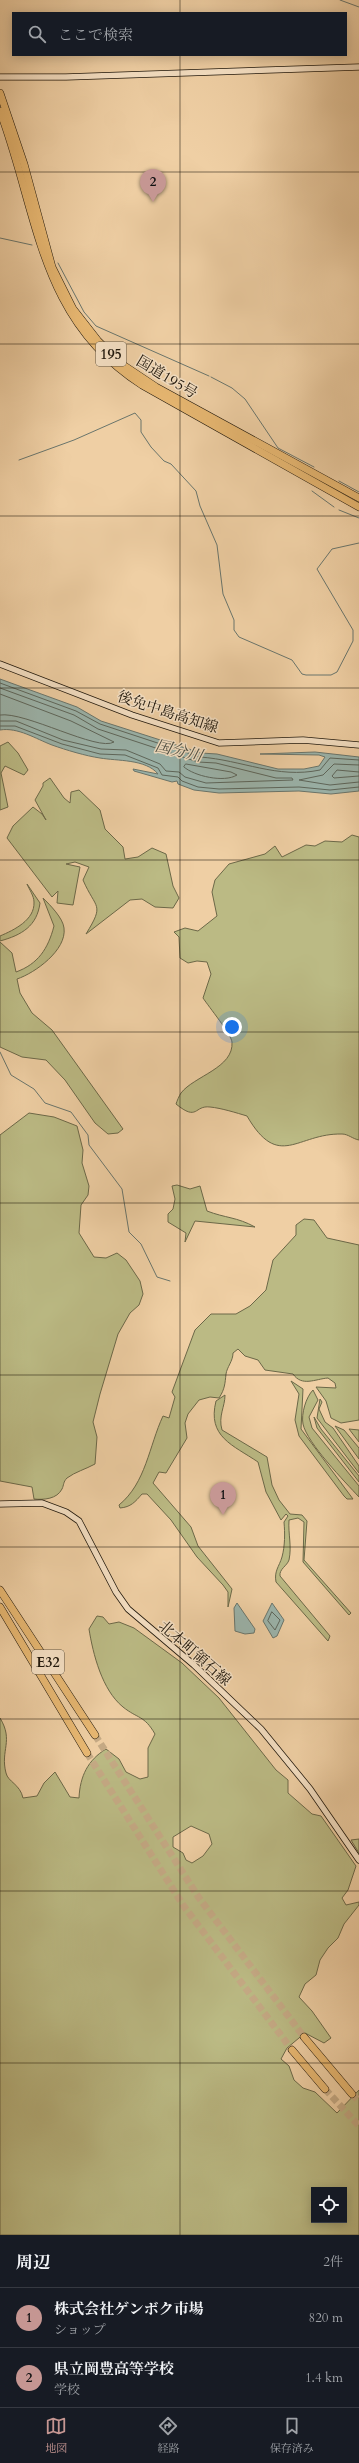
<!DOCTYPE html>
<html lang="ja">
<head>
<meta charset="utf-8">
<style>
  :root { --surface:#171b24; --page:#242831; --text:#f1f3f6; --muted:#9ea1a6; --line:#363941; --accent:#c59692 }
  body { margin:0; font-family:Cardo,"Noto Serif JP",serif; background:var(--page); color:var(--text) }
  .controls { position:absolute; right:12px; bottom:12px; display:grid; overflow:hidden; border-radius:0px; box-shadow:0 2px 10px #0003 }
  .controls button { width:36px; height:36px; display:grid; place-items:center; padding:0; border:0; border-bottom:1px solid var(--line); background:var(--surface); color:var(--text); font:20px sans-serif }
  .you { position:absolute; left:232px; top:1027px; width:14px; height:14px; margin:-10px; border:3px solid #fff; border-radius:50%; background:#1a73e8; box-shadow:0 0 0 6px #1a73e833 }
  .badge { display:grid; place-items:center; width:26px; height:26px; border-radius:50%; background:var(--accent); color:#111; font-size:13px; font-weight:700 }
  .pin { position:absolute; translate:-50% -33px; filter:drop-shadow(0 1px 2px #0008) }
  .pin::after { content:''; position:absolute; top:21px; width:14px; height:12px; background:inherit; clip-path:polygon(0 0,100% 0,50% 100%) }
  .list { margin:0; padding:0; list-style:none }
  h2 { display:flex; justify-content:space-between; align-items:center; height:52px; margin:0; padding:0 16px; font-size:17px }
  h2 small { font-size:13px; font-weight:400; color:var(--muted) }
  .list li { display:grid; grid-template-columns:26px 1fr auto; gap:12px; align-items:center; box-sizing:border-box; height:60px; padding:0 16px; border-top:1px solid var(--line) }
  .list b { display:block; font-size:15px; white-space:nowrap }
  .list p { margin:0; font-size:13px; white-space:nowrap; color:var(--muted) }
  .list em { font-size:13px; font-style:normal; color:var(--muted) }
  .icon { flex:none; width:22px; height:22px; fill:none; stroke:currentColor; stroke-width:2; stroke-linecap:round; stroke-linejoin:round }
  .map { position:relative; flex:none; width:359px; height:2235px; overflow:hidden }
  .search { position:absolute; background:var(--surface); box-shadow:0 2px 10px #0003; left:12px; right:12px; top:12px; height:44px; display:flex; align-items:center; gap:10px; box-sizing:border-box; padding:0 14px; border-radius:0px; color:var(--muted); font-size:15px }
  .sheet { height:172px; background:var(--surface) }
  nav { display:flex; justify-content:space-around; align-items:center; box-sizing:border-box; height:56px; border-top:1px solid var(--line); background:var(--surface); font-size:11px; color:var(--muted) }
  nav a { display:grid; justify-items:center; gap:2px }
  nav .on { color:var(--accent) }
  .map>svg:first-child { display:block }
  .green { fill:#bbba84; stroke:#6c6848; fill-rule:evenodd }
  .water { fill:#9bb5ad; stroke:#69756c }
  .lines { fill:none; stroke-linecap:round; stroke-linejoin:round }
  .shore { stroke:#5c665c; stroke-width:1 }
  .stream { stroke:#69756c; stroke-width:1 }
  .highway-tunnel { stroke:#c5aa85; stroke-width:7; stroke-dasharray:7 3.5; stroke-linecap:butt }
  .secondary-casing { stroke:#1e160b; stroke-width:7 }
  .highway-casing { stroke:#1e160b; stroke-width:8 }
  .secondary { stroke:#f5e0c4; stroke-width:5.5 }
  .highway { stroke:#e8b872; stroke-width:7 }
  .grid { fill:none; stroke:#1e160b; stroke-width:1; stroke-opacity:0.55 }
  .labels { text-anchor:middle; stroke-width:3; stroke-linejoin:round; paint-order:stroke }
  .shield { fill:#f5e0c4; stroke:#5e5342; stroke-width:1 }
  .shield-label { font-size:14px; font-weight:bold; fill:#1e160b }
  .street-label { font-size:15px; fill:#1e160b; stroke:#f5e0c4 }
  .water-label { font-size:16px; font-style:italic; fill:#4a4e44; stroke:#f5e0c4 }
</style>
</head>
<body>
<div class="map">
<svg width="359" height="2235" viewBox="0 0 359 2235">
  <rect width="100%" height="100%" fill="#efcfa4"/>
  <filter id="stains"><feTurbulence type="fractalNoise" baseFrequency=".005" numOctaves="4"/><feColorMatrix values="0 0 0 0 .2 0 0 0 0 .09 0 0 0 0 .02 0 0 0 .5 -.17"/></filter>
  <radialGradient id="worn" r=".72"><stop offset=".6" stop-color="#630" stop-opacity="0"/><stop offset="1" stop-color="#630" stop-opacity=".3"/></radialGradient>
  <g class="green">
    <polygon points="8,742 18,753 28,770 24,775 5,766 1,773 8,807 0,810 0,746"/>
    <path d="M50,778L64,798L70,803L71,792L79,790L100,810L105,829L123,847L125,859L138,857L152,848L166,854L173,886L179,898L173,908L155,907L142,899L130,900L86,934C105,903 96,910 83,880L89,867L75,862L66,864L80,867L73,905L57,903L58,891L52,897L7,838L13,826L33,807L42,814L46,820L35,800L43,786V783Z"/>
    <path d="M352,835L359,837V1140C353,1139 348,1134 342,1134C297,1133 279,1171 247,1116C237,1113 221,1108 210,1107C194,1105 198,1122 176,1104C177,1101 179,1096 181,1093C194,1076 234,1068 232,1042C231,1034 209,1007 203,998L211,974L207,962L197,961L188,963L180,958L179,937L174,932L185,928L198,931L217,916L212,892L215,880L229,864L265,854L275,846L282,857L306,845L315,846L325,841L342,842Z"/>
    <path d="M27,884L40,903C37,926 22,935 0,941V936C14,930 35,920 34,902C34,896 29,889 27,884Z"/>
    <path d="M43,898C50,905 63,918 64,928C67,950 35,973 17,979L20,993L32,1013L52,1030L123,1129L118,1133L108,1134L95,1123L65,1080L46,1060L22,1057L0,1047V942L12,953L16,972C38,964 48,949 54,926Z"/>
    <path d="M29,1113L54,1117L77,1126L83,1150L82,1163L89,1186L88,1195L81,1205L79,1233L94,1257L106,1258L117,1253L126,1260L140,1281L143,1294L139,1305L130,1313L118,1334L100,1394L93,1422L97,1437L95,1464C86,1469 75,1472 67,1478C63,1482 64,1485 62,1489C57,1499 44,1500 34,1499L32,1487L0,1481V1135Z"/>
    <path d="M177,1185L190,1189L200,1186L207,1211C225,1218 237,1217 255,1227L195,1221L185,1242L186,1233L168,1222V1214L173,1209L175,1199L172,1186Z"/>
    <path d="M304,1219L314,1220L327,1238L359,1245V1420L341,1423L331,1418L326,1401L316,1387L336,1388L335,1383L328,1378C315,1379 302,1387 293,1374L265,1370L258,1360L245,1356L238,1349L233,1353C233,1361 227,1367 226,1374C225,1383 225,1389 219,1398L210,1397L199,1400L188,1414L185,1423L187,1438L166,1473L159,1472L153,1483L191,1527L198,1546L232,1589L228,1607V1592L223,1585L197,1557L171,1520L147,1494H142C135,1502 131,1507 120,1508L119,1505C146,1483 149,1446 163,1416L169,1418L175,1397L172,1392L195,1330L211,1314H236L250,1306L266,1290L273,1260L296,1235V1225Z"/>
    <polygon points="291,1381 303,1389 301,1429 353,1499 347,1499 344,1496 299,1436 295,1420 299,1394"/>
    <path d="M313,1390L318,1400L309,1417L312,1428L359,1486V1497C345,1482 307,1443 303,1424C301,1414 306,1397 313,1390Z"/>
    <path d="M225,1395C225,1407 218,1416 222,1430L267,1457L272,1485L279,1500L290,1514L302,1515L307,1521L304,1560L351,1613L349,1615L303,1562L304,1522L298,1518L289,1520C288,1534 292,1546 289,1560C287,1566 279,1569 280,1576L330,1636L328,1641L276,1582C274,1571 279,1567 282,1557C285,1546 285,1533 284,1522L288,1516L286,1514L281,1520L266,1492L258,1462C233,1445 207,1437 216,1401Z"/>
    <polygon points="320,1399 322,1402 319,1409 325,1422 333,1428 359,1466 359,1473 317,1418"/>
    <polygon points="314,1417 321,1429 359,1476 359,1482 317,1428"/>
    <polygon points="335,1426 344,1430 359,1448 359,1459"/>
    <polygon points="349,1429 359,1430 359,1442"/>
    <path d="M97,1616L103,1617L109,1624L119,1622L134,1628L182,1663L219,1698L276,1770L288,1780V1793L312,1814L321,1816L356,1866L348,1890L342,1898L346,1905L359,1902V1905L344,1924L338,1938L328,1948L320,1960L316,1975L305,1984L299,1997L312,2011L331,2038L324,2043L305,2033L287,2048L281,2059L289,2066L294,2080L303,2088L315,2092L337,2113L359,2090V2235H0V1718C14,1741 0,1750 6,1773C8,1782 20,1784 23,1798L37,1796L44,1783L55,1772L70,1797L79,1798C80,1776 88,1760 106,1749L119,1759L126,1772L140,1779L148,1777V1748L155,1734C144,1715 138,1719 123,1707C102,1690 93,1654 89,1629ZM191,1826L209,1834L212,1844L203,1856L192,1863L186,1860L183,1853L173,1847V1837ZM314,2190H344V2220H314Z"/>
    <polygon points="359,1839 359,1853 351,1840"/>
  </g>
  <g class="water">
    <path d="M0,679L77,707L101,721L201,753L217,754L278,769H304L319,766L325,757L319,755L260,754L315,752L359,757V791L331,794L299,791L219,793L194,790L178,784L177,781L172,782L134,771L133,769L158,774C146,759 117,761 100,758C86,756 66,750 52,745C36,739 18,727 0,730Z"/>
    <polygon points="237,1603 255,1629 254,1633 245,1634 235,1631 234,1608"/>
    <polygon points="272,1603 284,1620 277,1636 273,1638 263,1621"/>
  </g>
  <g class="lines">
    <g class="shore">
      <path d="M0,683L76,711L100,724L200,757C242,760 277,779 320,770L330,758L359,760"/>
      <polyline points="0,688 74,715 98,729 198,762 216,763 276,778 292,778 293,780 206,783 185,777 179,772 166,771 160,764 126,750 101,749 63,740 16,721 0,721"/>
      <path d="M0,694L71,721L114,742C98,752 25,711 0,715"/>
      <polyline points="0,726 15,726 62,744 100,754 125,755 158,768 162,775 178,777 182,781 198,787 219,789 299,787 330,790 359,787"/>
      <path d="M186,764L231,772L237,775C224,783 194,776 184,767Z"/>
      <polyline points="359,765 334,764 323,775 299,780 330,785 359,782"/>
      <polyline points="359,772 337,770 332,776 334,778 359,776"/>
      <polygon points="272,1612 280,1620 275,1630 268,1621"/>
    </g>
    <g class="stream">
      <polyline points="340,0 359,7"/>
      <polyline points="0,238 32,245"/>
      <polyline points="58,263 84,312 96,326 209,376"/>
      <polyline points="211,377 232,388 245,399 278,448 314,467"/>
      <polyline points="19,460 74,440 135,413 141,420 141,432 151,447 164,461 171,464 196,491 200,506 217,545 223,594 234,620 234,630 239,637 292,660 302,674 306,675 331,675 337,672 353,641 353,630 317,569 332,549 359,543"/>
      <polyline points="339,481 359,492"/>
      <polyline points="312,491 334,507"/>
      <polyline points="339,510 359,518"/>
      <polyline points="0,1052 11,1075 34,1089 45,1103 71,1112 88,1135 89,1145 122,1189 129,1232 141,1244 157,1277 170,1281"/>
    </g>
    <g class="highway-tunnel">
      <polyline points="95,1735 199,1898 304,2037"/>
      <polyline points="87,1753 183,1905 292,2050"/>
      <polyline points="325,2089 359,2126"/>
      <polyline points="352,2094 359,2101"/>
    </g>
    <defs>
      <g id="secondary">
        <polyline points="0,77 66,77 359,67"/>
        <polyline points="0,664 132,715 219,743 303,740 359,745"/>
        <polyline points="0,1504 42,1503 66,1512 79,1521 116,1592 128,1609 194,1665 261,1729 310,1789 359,1860"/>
      </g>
      <g id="highway">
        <polyline points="0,93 24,164 52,267 73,309 98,341 123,365 156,387 359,498"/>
        <path d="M0,111C39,215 39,319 142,385L359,507"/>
        <polyline points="0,1590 95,1735"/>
        <polyline points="0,1607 87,1753"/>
        <polyline points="304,2037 352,2094"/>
        <polyline points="292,2050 325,2089"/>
      </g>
    </defs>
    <use href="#secondary" class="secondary-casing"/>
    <use href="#highway" class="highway-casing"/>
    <use href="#secondary" class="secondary"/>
    <use href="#highway" class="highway"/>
  </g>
  <path class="grid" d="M180,0V13M180,55V2235M0,172H359M0,344H359M0,516H359M0,688H359M0,860H359M0,1032H359M0,1203H359M0,1375H359M0,1547H359M0,1719H359M0,1891H359M0,2063H359"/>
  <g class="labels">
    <g class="shield">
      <rect x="96" y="342" width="30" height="24" rx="3"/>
      <rect x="32" y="1650" width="32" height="24" rx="3"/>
    </g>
    <g class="shield-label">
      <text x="111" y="359">195</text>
      <text x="48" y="1667">E32</text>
    </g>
    <g class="street-label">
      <text transform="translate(167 377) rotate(31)" y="5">国道195号</text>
      <text transform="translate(168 712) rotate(18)" y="5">後免中島高知線</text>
      <text transform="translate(195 1653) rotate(41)" y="5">北本町領石線</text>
    </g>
    <g class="water-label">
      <text transform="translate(179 750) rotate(13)" y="6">国分川</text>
    </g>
  </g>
  <rect width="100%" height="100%" filter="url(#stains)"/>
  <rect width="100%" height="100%" fill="url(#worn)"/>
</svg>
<div class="controls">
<button><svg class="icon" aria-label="locate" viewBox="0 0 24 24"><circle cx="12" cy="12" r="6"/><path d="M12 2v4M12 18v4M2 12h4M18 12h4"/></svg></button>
</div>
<div class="you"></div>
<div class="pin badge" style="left:223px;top:1515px">1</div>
<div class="pin badge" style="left:153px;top:202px">2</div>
<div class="search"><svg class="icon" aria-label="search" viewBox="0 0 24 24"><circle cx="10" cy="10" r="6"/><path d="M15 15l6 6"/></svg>ここで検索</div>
</div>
<section class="sheet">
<h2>周辺<small>2件</small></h2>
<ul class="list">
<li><span class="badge">1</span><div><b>株式会社ゲンボク市場</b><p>ショップ</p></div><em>820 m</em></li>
<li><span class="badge">2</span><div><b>県立岡豊高等学校</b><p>学校</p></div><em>1.4 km</em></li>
</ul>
</section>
<nav>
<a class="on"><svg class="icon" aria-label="map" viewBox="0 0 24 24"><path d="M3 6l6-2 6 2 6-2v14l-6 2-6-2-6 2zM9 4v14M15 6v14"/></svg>地図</a>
<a><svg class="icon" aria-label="directions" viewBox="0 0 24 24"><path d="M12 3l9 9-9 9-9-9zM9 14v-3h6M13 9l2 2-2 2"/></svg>経路</a>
<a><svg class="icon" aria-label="saved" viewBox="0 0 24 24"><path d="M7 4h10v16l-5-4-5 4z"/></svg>保存済み</a>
</nav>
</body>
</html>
